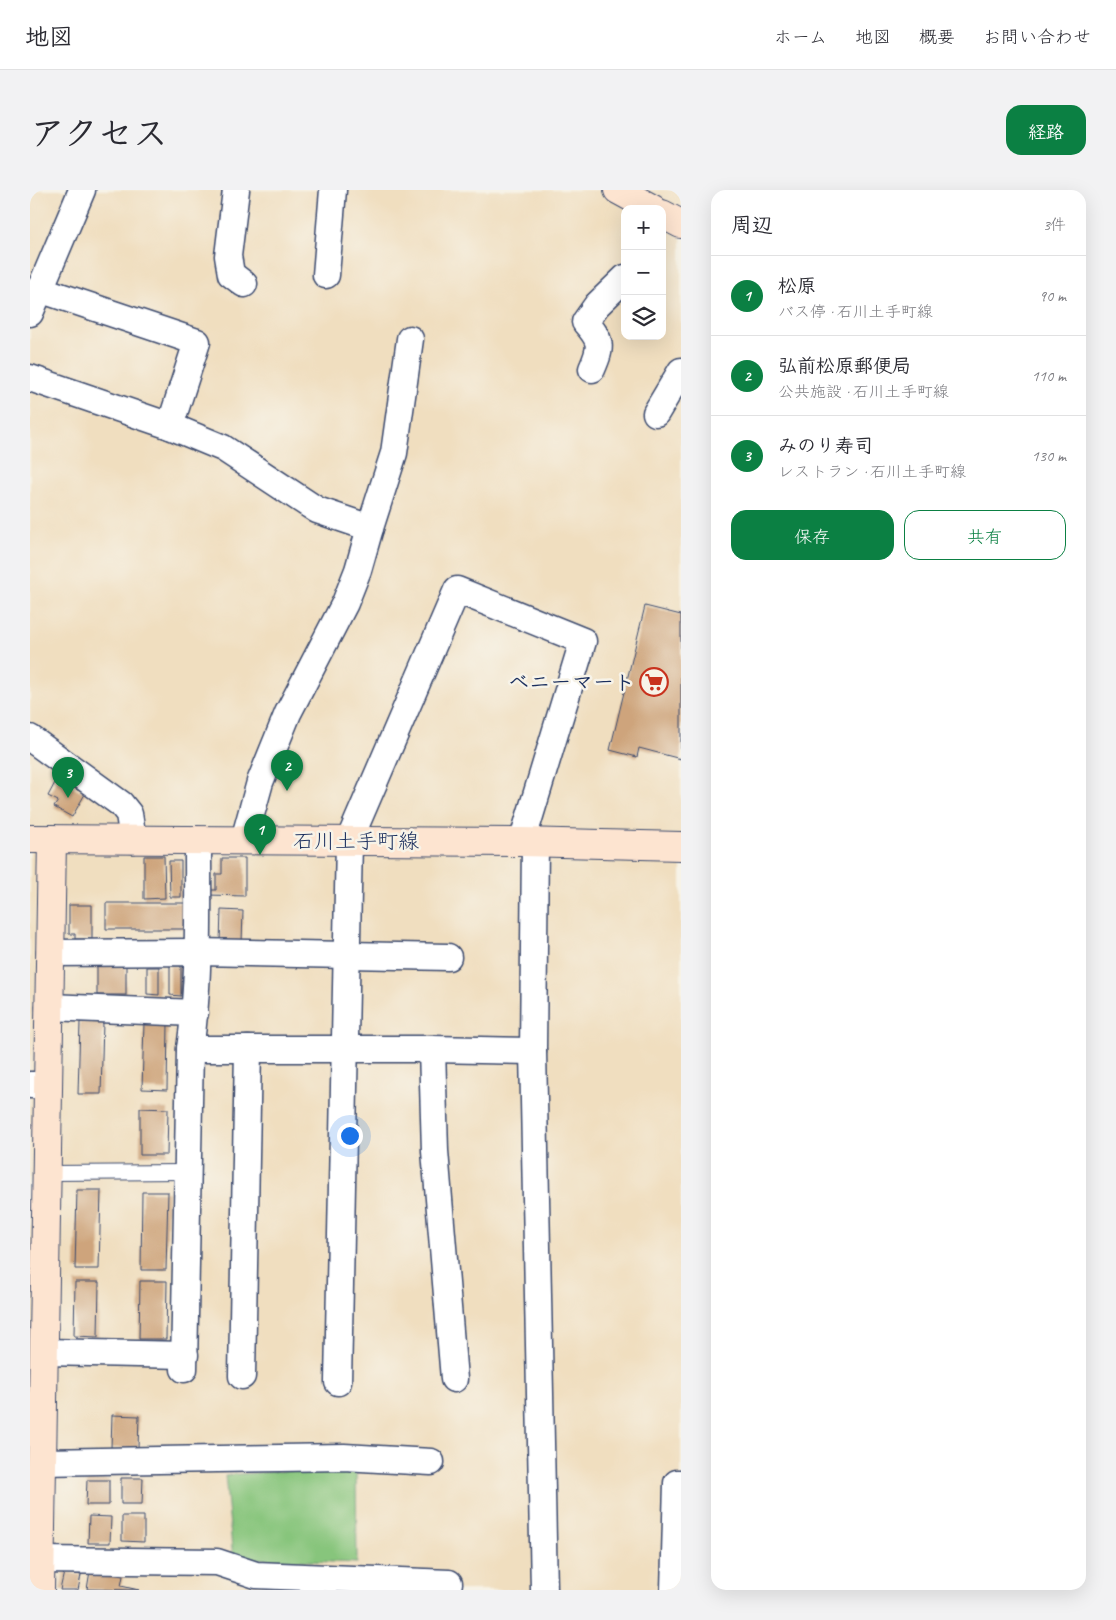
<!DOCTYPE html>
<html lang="ja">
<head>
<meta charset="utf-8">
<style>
  :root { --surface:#fff; --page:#f2f2f3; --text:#2b2b33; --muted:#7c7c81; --line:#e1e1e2; --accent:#0b8043 }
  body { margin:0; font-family:Caveat,"Klee One",sans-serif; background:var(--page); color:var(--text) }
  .controls { position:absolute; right:15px; top:15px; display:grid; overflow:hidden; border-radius:10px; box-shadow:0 5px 20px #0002 }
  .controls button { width:45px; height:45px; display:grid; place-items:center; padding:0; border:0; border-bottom:1px solid var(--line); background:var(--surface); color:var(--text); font:25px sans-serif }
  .you { position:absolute; left:319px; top:945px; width:18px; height:18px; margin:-12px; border:4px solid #fff; border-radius:50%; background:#1a73e8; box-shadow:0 0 0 8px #1a73e833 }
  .badge { display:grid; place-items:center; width:32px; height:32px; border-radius:50%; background:var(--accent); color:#fff; font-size:16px; font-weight:700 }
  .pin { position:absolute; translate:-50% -41px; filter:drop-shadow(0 1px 2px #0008) }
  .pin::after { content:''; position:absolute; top:26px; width:18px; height:15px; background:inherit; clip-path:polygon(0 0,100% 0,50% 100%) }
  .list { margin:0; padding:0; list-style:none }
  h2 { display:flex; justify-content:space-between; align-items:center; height:65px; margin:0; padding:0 20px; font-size:21px }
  h2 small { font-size:16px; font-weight:400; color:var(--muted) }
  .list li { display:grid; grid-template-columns:32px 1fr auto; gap:15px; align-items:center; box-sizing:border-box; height:80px; padding:0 20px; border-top:1px solid var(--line) }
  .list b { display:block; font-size:19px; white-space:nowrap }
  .list p { margin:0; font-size:16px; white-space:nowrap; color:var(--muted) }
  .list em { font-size:16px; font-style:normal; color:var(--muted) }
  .actions { display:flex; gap:10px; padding:15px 20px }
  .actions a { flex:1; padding:11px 0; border:1px solid var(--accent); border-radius:15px; text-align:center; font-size:18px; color:var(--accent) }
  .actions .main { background:var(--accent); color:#fff }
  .icon { flex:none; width:28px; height:28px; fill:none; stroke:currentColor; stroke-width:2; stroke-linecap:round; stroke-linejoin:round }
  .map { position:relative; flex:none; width:651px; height:1400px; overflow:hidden; border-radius:15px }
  header { display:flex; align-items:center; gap:30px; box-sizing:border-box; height:70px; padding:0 25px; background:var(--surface); border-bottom:1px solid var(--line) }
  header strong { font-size:24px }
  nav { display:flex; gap:28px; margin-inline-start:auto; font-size:18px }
  .intro { display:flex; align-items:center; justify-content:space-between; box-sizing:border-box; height:120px; padding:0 30px }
  h1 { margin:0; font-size:35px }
  .button { padding:12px 22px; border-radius:15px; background:var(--accent); color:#fff; font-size:18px; font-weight:700 }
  main { display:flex; gap:30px; padding:0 30px }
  aside { flex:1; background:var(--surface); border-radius:15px; box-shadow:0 5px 20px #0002 }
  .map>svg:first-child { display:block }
  .green { fill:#87c57c; stroke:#517a6d }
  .building { fill:#cea47c }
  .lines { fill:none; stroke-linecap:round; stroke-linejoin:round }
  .lane-casing { stroke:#3b496d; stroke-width:16 }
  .street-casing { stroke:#3b496d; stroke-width:29 }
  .secondary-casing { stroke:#3b496d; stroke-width:30 }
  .lane { stroke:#fff; stroke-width:14 }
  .street { stroke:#fff; stroke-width:26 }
  .secondary { stroke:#fde4d0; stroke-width:28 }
  .labels { text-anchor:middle; stroke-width:5; stroke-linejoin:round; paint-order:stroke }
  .poi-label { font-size:21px; font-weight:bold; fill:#1b2f5e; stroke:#f7f3e8; text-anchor:end }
  .street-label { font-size:21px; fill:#1b2f5e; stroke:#f7f3e8 }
</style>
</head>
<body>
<header>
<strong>地図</strong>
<nav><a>ホーム</a><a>地図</a><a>概要</a><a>お問い合わせ</a></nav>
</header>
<div class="intro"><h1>アクセス</h1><a class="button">経路</a></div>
<main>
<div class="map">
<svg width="651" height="1400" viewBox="0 0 651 1400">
  <rect width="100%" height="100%" fill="#f7f3e8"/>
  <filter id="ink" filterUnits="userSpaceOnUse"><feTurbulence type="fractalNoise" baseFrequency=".02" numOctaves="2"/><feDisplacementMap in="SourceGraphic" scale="10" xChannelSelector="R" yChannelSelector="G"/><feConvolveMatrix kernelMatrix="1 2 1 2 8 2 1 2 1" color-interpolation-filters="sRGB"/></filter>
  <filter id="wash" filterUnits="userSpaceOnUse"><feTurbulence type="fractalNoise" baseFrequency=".0096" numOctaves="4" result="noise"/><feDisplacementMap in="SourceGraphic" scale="20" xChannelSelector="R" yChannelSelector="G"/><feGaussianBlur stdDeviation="1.12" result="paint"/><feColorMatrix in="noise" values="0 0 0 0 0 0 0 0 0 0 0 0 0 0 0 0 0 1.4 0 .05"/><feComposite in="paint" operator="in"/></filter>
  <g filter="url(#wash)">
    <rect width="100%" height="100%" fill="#f0debf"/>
    <polygon class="green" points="326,1276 327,1373 203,1368 195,1285"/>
    <g id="blocks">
      <g class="building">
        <polygon points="615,416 651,425 651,569 609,558 607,567 580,560"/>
        <polygon points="27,589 55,604 42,627 24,617 28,611 18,606"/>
        <polygon points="114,666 134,666 135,708 114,709"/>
        <polygon points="192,668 215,668 215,706 179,705 179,700 186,700 186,684 192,684"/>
        <polygon points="139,671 151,671 151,707 140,707"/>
        <polygon points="76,713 156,713 157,739 76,739"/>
        <polygon points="39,715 62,715 62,749 45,749 45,744 39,744"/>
        <polygon points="191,720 213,721 212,752 190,752"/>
        <rect x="67" y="774" width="29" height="31"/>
        <polygon points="140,776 151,776 151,806 140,805"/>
        <polygon points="117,777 129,777 129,805 117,804"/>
        <polygon points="50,832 73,832 71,904 48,904"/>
        <polygon points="114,833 138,833 137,900 112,899"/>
        <polygon points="110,918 138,919 137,965 110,965"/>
        <polygon points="47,1000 71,1000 69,1079 45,1079"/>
        <polygon points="112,1002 138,1002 136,1080 111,1080"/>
        <polygon points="110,1091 137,1091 136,1149 109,1149"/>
        <polygon points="45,1092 69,1092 68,1147 44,1146"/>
        <polygon points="82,1225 109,1226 108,1258 81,1258"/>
        <polygon points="91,1288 113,1288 112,1314 91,1314"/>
        <polygon points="57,1290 79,1290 79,1315 56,1315"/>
        <polygon points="59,1326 81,1327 80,1353 58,1353"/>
        <polygon points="92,1326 114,1326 114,1352 92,1351"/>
        <polygon points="60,1381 93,1386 91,1396 109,1400 57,1399"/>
        <polygon points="34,1382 51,1385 48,1400 30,1400"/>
      </g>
    </g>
  </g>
  <g filter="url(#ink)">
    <use href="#blocks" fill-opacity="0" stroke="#3b496d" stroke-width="1"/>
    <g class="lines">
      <defs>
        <polyline id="lane" points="17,983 158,982"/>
        <g id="street">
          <polyline points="206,0 198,66 201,84 214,94"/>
          <polyline points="296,85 303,0"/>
          <polyline points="9,99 167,152 140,236"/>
          <polyline points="0,123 52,0"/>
          <path d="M562,179C572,156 572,151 555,132L567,115L595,88"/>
          <polyline points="0,188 140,236 193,258 287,320 340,338 328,380 315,413 258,523 230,592 214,650"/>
          <polyline points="626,223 651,181"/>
          <polyline points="340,338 364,263 380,149"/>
          <polyline points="0,548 91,614 99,624 103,650"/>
          <polyline points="505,652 503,861 514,1400"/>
          <polyline points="20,763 167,762 418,767"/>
          <polyline points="19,817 165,823"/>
          <polyline points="160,859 402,859 503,861"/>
          <polyline points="402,859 405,961 424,1189"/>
          <polyline points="0,895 18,895"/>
          <polyline points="14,1162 155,1165"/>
          <path d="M154,1179L160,859C170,790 168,720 168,650"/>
          <polyline points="212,1186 218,859"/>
          <polyline points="308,1192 319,651 427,400 553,451 492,652"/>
          <polyline points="12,1272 314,1267 401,1272"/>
          <polyline points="10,1370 187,1372 226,1385 419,1393"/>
          <polyline points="644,1400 647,1293 651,1293"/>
        </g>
        <g id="secondary">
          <polyline points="588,0 623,19"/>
          <polyline points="632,24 651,34"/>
          <polyline points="0,649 492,652 651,656"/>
          <polyline points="10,1400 22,649"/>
        </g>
      </defs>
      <use href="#lane" class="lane-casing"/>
      <use href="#street" class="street-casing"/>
      <use href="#secondary" class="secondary-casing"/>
      <use href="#lane" class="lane"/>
      <use href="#street" class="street"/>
      <use href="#secondary" class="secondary"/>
    </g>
  </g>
  <defs>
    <symbol id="supermarket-ring" viewBox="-11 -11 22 22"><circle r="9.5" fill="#f7f3e8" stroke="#c8321e" stroke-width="1.5"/><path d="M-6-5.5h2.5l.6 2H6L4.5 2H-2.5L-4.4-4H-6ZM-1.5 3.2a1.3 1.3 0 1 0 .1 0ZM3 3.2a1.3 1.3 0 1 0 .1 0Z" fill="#c8321e"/></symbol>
  </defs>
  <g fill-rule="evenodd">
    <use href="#supermarket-ring" x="608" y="476" width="32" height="32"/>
  </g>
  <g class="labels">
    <g class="poi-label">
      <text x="605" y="499">ベニーマート</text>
    </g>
    <g class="street-label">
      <text x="326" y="658">石川土手町線</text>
    </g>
  </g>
</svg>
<div class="controls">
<button>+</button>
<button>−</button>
<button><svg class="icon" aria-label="layers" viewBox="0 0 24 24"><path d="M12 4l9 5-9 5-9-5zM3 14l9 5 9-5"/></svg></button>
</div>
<div class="you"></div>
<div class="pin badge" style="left:230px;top:665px">1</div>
<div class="pin badge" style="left:257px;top:601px">2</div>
<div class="pin badge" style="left:38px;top:608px">3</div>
</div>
<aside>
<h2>周辺<small>3件</small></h2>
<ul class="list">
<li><span class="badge">1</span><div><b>松原</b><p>バス停 · 石川土手町線</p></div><em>90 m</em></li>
<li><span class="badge">2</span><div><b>弘前松原郵便局</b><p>公共施設 · 石川土手町線</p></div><em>110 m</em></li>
<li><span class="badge">3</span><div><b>みのり寿司</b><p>レストラン · 石川土手町線</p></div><em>130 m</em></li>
</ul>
<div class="actions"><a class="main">保存</a><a>共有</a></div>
</aside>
</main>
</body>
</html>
